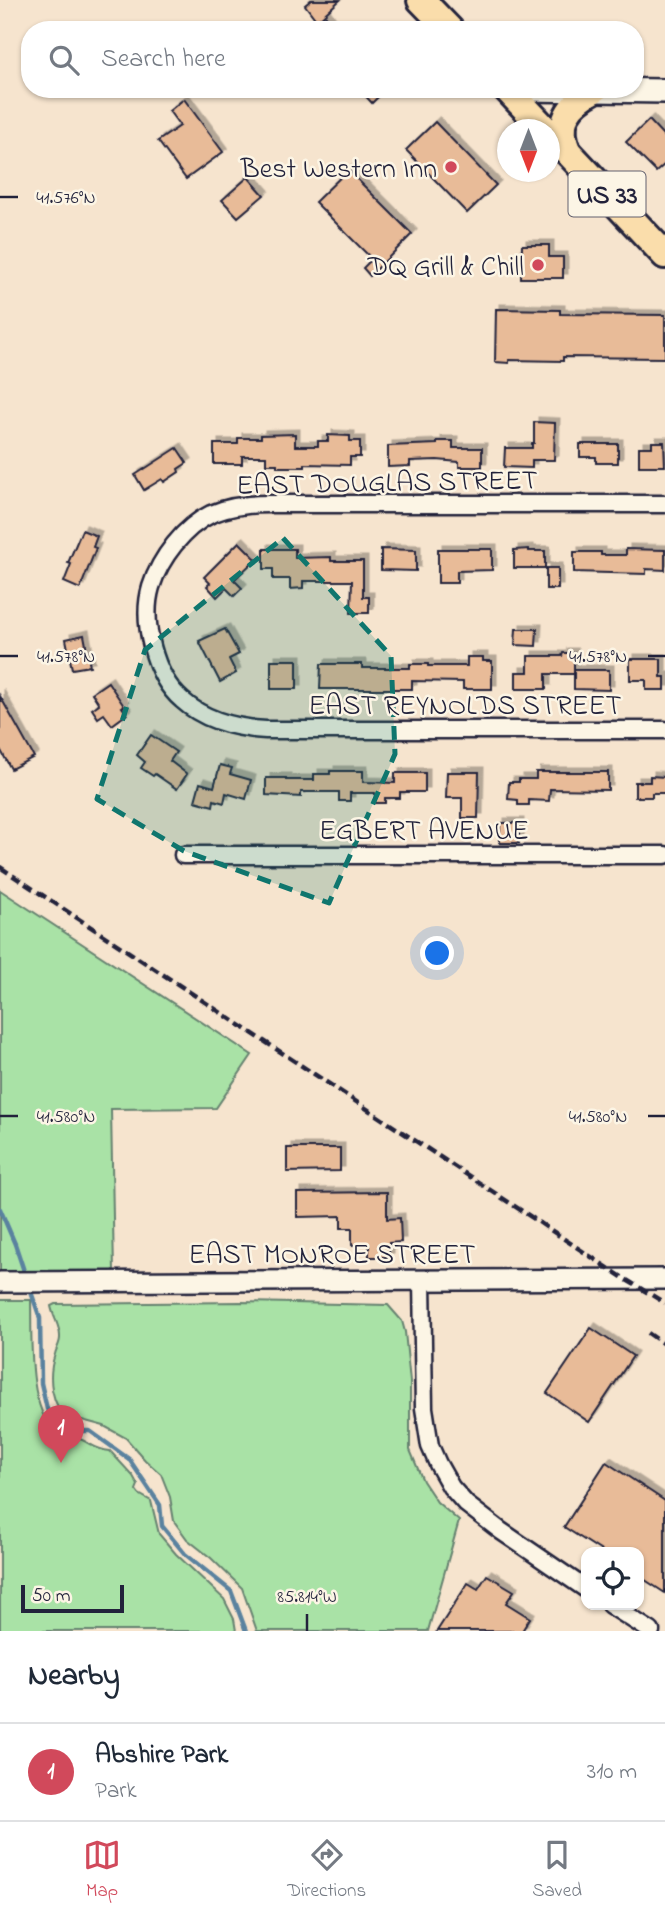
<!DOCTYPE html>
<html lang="en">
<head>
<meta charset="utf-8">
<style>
  :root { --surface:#fff; --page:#f6f6f7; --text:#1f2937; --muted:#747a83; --line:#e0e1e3; --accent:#d1495b }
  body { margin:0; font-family:"Indie Flower",sans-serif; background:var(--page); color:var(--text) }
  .controls { position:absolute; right:21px; bottom:21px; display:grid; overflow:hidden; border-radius:14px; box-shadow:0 2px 5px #0004 }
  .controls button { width:63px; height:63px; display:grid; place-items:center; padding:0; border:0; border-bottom:2px solid var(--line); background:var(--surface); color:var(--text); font:35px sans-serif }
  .compass { position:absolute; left:497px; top:119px; width:63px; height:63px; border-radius:50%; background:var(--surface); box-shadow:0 2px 5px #0004; rotate:180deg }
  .scale { position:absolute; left:21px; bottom:18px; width:103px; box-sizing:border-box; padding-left:7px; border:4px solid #22223b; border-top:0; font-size:19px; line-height:24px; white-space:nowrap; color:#22223b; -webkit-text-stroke:5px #fcf5e5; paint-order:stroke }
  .you { position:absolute; left:438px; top:954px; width:24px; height:24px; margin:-18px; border:5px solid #fff; border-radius:50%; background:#1a73e8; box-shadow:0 0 0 10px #1a73e833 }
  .badge { display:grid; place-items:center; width:46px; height:46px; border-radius:50%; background:var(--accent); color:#fff; font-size:23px; font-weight:700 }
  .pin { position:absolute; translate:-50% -58px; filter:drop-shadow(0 2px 4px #0008) }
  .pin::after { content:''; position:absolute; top:37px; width:24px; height:21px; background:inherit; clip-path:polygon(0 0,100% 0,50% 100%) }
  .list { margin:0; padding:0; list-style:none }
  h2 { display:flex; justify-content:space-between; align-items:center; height:91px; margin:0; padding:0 28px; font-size:30px }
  h2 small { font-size:23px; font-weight:400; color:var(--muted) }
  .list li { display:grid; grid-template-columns:46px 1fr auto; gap:21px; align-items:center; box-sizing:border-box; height:98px; padding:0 28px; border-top:2px solid var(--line) }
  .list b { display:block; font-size:26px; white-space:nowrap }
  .list p { margin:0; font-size:23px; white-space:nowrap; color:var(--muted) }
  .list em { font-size:23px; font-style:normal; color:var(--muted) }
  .icon { flex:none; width:38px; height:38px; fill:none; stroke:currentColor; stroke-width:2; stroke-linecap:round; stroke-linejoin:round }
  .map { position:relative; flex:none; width:665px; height:1631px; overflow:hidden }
  .search { position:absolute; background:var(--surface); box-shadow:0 2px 5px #0004; left:21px; right:21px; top:21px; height:77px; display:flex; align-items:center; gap:18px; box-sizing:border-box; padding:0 24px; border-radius:28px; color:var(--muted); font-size:26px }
  .sheet { height:189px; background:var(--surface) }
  nav { display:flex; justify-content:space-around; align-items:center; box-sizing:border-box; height:98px; border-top:2px solid var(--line); background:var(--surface); font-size:19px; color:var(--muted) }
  nav a { display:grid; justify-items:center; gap:4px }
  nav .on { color:var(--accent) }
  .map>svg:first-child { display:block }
  .green { fill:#a9e2a6; stroke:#668270; stroke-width:2 }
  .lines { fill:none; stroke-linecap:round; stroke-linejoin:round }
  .stream { stroke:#5a829f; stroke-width:4.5 }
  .building { fill:#e8bb98; stroke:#22223b; stroke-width:2; filter:url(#shadow) }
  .minor-casing { stroke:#22223b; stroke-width:21 }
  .tertiary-casing { stroke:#22223b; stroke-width:24 }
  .secondary-casing { stroke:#22223b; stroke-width:28 }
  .primary-casing { stroke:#22223b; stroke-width:30 }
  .trunk-casing { stroke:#22223b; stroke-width:32 }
  .minor { stroke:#fcf5e5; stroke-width:16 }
  .tertiary { stroke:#fcf5e5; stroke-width:19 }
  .secondary { stroke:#fcf5e5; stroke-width:23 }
  .primary { stroke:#faddab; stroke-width:24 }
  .trunk { stroke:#faddab; stroke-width:26 }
  .rail { stroke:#22223b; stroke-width:4.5; stroke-dasharray:10 5; stroke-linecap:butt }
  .marked { fill:#0f766e; fill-opacity:0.2; stroke:#0f766e; stroke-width:5; stroke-dasharray:14 9; stroke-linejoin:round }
  .ticks { fill:none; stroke:#22223b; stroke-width:2.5 }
  .poi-dot { fill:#d1495b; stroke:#fcf5e5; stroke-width:2.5 }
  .labels { text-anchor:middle; stroke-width:5; stroke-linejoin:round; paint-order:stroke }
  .shield { fill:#fcf5e5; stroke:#63616e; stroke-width:2 }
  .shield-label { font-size:26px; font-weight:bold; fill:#22223b }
  .poi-label { font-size:28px; fill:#22223b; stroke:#fcf5e5; text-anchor:end }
  .street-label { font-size:28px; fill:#22223b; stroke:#fcf5e5 }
  .ticks-label { font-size:18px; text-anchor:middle; fill:#22223b; stroke:#fcf5e5; stroke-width:5; stroke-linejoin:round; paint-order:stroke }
</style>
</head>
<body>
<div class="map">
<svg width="665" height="1631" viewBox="0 0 665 1631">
  <defs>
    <filter id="shadow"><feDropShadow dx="4.5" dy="-4.5" stdDeviation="0" flood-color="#0004"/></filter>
  </defs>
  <rect width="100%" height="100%" fill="#f6e4ce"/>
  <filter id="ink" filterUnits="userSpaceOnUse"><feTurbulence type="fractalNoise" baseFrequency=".0143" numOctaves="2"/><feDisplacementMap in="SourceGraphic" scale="14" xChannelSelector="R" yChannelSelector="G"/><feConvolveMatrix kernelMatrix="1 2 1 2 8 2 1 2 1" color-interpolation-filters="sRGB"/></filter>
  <g filter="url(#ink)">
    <g class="green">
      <polygon points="0,890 252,1055 216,1108 111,1109 114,1273 0,1272"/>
      <path d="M0,1300H31C32,1334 27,1408 55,1431C62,1437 72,1436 80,1439C92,1444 94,1449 110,1451L133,1476L138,1485L136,1490L139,1494L151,1501L159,1534L176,1554L224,1599L234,1619L236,1631H0Z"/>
      <path d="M241,1302L388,1305L402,1321L405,1332L410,1382V1450L423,1481L437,1502L459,1521L428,1631H257L242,1588L211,1558L187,1539L174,1521L170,1497L161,1474L145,1460L126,1438L104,1426L82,1420L69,1422C51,1404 47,1378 55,1354C56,1349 60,1344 60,1338C61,1328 53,1317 51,1306L55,1304Z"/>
    </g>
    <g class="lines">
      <g class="stream">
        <polyline points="0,1209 15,1244 26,1277"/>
        <polyline points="30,1289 40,1318 41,1383 47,1409 56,1423 69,1431 90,1431 129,1459 160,1505 162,1526 185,1554 231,1591 246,1631"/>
      </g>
    </g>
    <g class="building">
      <polygon points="311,0 340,0 317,21 305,5"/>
      <polygon points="326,16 336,30 307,30"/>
      <polygon points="359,89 386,89 372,103"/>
      <polygon points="184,99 223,152 186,179 158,141 180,126 169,111"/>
      <polygon points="649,120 665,137 665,164 656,172 626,142"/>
      <polygon points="435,122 496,185 467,213 406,150"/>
      <polygon points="348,170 412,234 370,276 363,268 372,259 315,202"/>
      <polygon points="248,177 264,195 238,217 222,200"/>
      <polygon points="522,245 549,245 549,257 563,257 563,278 521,278"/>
      <polygon points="496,309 560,310 560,314 665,315 665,358 563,357 563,361 509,360 509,363 495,362"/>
      <polygon points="534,422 555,423 554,460 532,460 532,468 504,467 505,448 532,448 532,443 534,443"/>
      <polygon points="295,434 295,446 318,446 318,441 328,441 328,435 350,436 350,441 360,441 360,457 350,457 350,465 305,464 305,467 277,467 277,464 266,464 266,456 242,456 242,464 214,464 214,444 238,444 238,438 261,438 261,435"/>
      <polygon points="437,441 453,441 453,448 482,448 482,467 459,467 459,462 437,460 410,461 410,466 388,467 388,446 437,444"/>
      <polygon points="652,442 664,442 665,466 639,466 639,447 652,447"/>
      <polygon points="580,444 618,444 618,463 596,463 596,457 580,457"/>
      <polygon points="177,448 187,463 178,469 179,472 164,482 162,479 144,490 135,475"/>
      <polygon points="82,530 97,536 93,547 96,548 80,589 64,582 71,564 68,563"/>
      <polygon points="239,542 256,559 234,580 242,588 234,596 226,588 217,597 207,586 210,583 204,577"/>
      <polygon points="264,549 295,549 295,558 331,557 331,561 363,561 363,597 369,597 369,613 351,613 352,581 303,581 303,588 290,589 290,579 273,579 273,569 264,569"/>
      <polygon points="381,549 416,550 416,571 381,570"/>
      <polygon points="438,549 492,549 492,570 457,571 457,583 438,583"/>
      <polygon points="529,549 529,551 545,551 545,568 514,568 514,550"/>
      <polygon points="626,549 665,550 665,570 646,569 646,574 574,572 574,552 601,552 601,555 626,555"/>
      <rect x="546" y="568" width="12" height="21"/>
      <polygon points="225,629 239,654 229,659 236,673 220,682 199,641"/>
      <polygon points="516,629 537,629 536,646 515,645"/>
      <polygon points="84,635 90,666 72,669 66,639"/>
      <polygon points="563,653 574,653 574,674 546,674 546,689 516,689 516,672 528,672 528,656 562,656"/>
      <polygon points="467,657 483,657 483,661 492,661 492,689 463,689 463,682 412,681 412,689 320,689 321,664 362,664 362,668 410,668 410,664 428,664 428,666 467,666"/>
      <polygon points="630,659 661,659 661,677 665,677 665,690 646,690 646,680 630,680"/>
      <rect x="271" y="660" width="26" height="29"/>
      <polygon points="574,670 609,670 609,690 574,689"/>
      <polygon points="108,682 124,706 122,707 127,714 112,725 104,714 98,718 92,709 99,704 92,693"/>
      <polygon points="0,696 34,757 11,769 0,749"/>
      <polygon points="151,735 176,752 170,761 187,774 177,789 155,774 153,776 141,768 145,762 137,755"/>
      <polygon points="220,765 232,768 230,774 251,780 246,799 226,793 224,803 214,800 213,806 195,801 200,783 214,787"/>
      <polygon points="330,771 363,771 363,782 395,783 395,773 425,773 425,792 400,792 400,798 385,798 385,803 375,803 375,793 350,793 350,801 339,801 339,792 301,792 301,797 266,795 266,778 286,778 286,780 314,780 314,774 330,774"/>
      <polygon points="447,772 479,772 478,818 462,818 462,798 446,798"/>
      <polygon points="536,772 608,772 608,790 550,789 549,801 529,800 529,805 518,805 518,800 508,799 509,782 519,782 519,779 536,779"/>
      <polygon points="650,776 665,777 665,793 652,793 652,797 635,797 635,782 650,782"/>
      <rect x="500" y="823" width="19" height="20"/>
      <polygon points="287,1148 340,1148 340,1171 287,1172"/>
      <polygon points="387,1192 387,1219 400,1218 401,1242 389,1243 389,1257 369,1257 369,1245 352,1245 352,1228 341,1228 341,1216 297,1217 297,1193"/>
      <polygon points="591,1328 633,1356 589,1422 547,1393"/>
      <polygon points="606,1462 665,1501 665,1593 639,1576 639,1552 603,1552 564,1527"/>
      <polygon points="487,1575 514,1591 506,1603 530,1618 522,1631 437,1631 468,1583 478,1589"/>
    </g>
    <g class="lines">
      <defs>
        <g id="minor">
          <path d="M665,504H269C249,504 230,506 211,514C184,527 160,558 151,587C141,621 154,676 182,700C205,721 236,728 266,730H665"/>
          <polyline points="183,855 665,855"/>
          <polyline points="422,1280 424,1408 430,1446 438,1464 451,1487 466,1504 501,1531 586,1589"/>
          <polyline points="610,1605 651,1631"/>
        </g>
        <polyline id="tertiary" points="0,1282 665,1279"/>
        <polyline id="secondary" points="524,89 665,91"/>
        <path id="primary" d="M569,153C556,122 567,105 595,90"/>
        <g id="trunk">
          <polyline points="421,0 450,30"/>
          <polyline points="507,89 546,130"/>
          <polyline points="550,133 665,255"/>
        </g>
      </defs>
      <use href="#minor" class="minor-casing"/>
      <use href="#tertiary" class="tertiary-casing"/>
      <use href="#secondary" class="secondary-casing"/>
      <use href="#primary" class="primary-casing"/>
      <use href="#trunk" class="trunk-casing"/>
      <use href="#minor" class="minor"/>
      <use href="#tertiary" class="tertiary"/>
      <use href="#secondary" class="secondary"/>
      <use href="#primary" class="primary"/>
      <use href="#trunk" class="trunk"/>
      <g class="rail">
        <polyline points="0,867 625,1279 665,1303"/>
        <polyline points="648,1333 665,1345"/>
      </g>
    </g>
  </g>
  <path class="marked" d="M283,538L391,656L395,754L329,903L184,851L97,799L145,650Z"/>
  <path class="ticks" d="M0,197H18M0,656H18M648,656H665M0,1116H18M648,1116H665M307,1614V1631"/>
  <g class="poi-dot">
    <circle cx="451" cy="167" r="7"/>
    <circle cx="538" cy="265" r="7"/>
  </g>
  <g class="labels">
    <rect class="shield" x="568.5" y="171.5" width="77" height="45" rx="5"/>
    <g class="shield-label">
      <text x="607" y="203">US 33</text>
    </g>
    <g class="poi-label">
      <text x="437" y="177">Best Western Inn</text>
      <text x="524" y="275">DQ Grill &amp; Chill</text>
    </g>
    <g class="street-label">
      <text transform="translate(387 481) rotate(-1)" y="10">EAST DOUGLAS STREET</text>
      <text x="465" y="714">EAST REYNOLDS STREET</text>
      <text x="424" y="839">EGBERT AVENUE</text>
      <text x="332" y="1263">EAST MONROE STREET</text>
    </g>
  </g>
  <g class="ticks-label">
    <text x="66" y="203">41.576°N</text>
    <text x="66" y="662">41.578°N</text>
    <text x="598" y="662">41.578°N</text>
    <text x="66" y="1122">41.580°N</text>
    <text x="598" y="1122">41.580°N</text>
    <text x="307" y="1602">85.814°W</text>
  </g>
</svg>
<div class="controls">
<button><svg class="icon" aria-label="locate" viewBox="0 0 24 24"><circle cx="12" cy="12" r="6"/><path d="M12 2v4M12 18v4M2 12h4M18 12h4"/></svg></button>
</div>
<svg class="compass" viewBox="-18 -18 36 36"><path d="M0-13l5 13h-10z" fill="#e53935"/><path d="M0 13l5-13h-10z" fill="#747a83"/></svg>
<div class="scale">50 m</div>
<div class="you"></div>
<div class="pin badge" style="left:61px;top:1463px">1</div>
<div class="search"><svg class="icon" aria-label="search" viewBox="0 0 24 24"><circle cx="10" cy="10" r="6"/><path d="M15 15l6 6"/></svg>Search here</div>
</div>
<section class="sheet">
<h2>Nearby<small></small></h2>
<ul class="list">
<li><span class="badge">1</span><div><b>Abshire Park</b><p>Park</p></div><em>310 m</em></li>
</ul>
</section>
<nav>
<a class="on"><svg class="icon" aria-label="map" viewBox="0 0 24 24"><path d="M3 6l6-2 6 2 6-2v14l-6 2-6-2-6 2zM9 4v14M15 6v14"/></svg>Map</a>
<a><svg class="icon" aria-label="directions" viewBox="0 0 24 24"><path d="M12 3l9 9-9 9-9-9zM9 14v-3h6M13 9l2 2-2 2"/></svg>Directions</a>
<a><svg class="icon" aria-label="saved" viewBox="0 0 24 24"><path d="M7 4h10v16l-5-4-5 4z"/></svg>Saved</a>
</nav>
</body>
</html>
